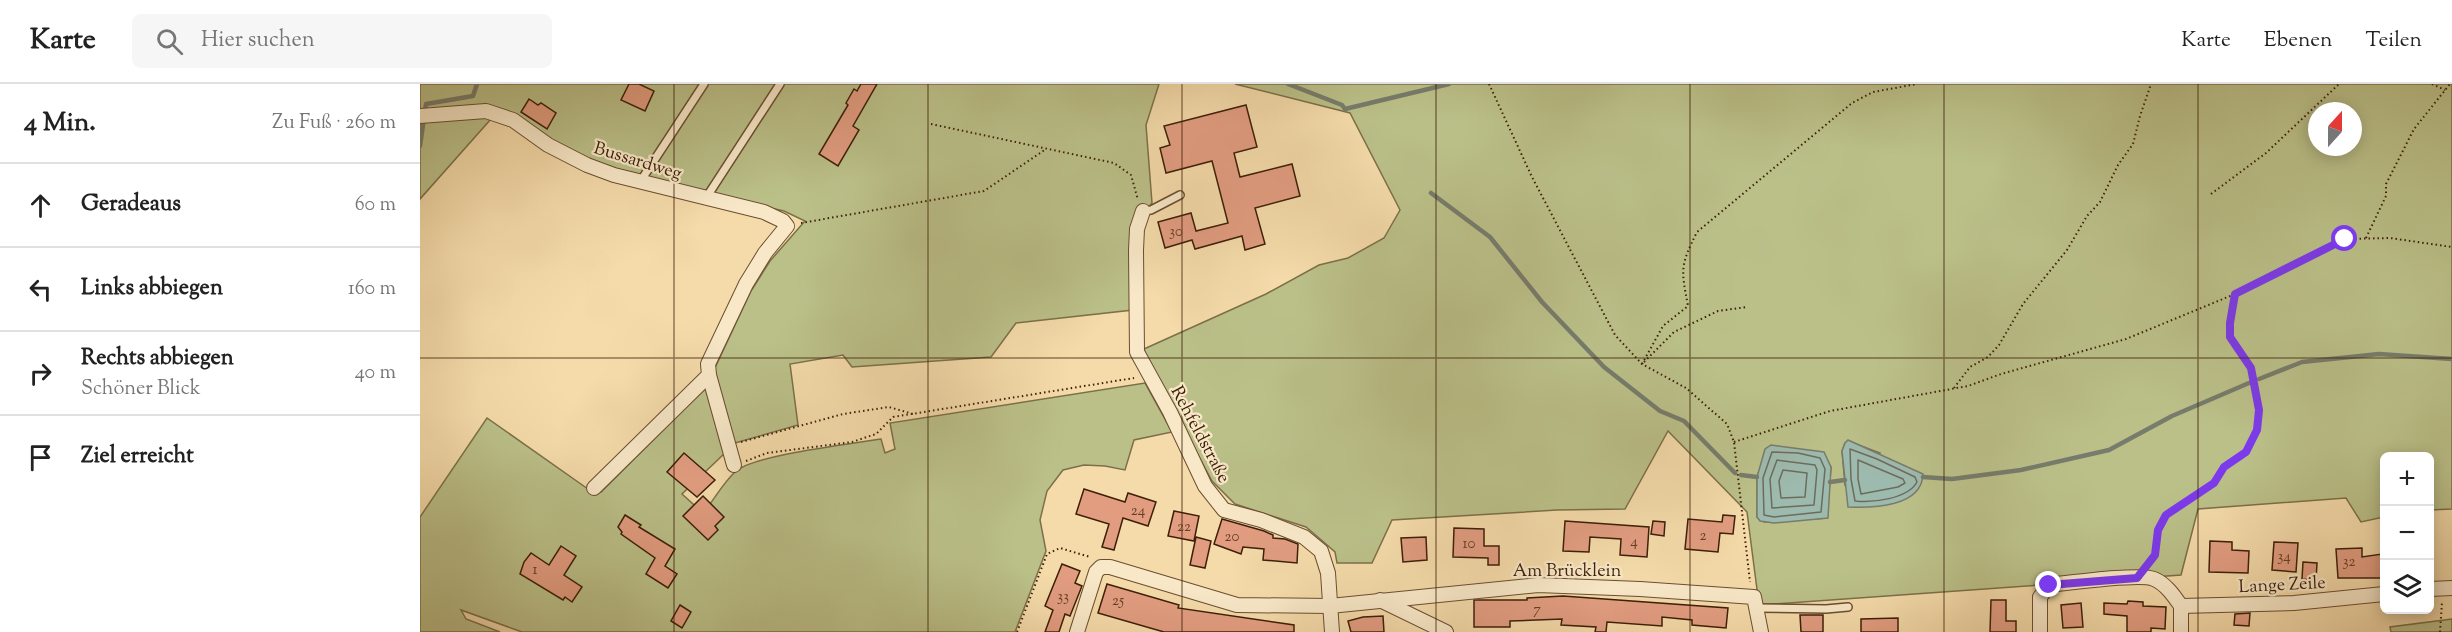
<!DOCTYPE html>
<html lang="de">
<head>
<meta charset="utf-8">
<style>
  :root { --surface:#fff; --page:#f6f6f6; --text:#222; --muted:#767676; --line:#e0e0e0 }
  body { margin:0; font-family:"Sorts Mill Goudy",serif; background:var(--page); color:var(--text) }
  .controls { position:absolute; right:18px; bottom:18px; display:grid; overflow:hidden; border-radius:9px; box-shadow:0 3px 15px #0003 }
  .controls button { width:54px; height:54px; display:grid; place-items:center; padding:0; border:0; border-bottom:2px solid var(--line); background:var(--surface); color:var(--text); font:30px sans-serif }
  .compass { position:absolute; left:1888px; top:18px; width:54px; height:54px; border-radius:50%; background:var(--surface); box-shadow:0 3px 15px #0003; rotate:21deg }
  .stop { position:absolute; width:18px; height:18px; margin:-14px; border:4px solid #7c3aed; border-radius:50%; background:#fff }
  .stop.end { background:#7c3aed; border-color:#fff; box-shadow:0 2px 6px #0008 }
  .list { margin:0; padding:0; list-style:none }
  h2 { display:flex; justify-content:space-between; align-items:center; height:78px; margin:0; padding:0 24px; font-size:26px }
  h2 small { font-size:20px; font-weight:400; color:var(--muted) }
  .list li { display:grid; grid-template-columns:39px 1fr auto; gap:18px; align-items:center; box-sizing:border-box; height:84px; padding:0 24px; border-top:2px solid var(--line) }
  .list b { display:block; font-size:22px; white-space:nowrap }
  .list p { margin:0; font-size:20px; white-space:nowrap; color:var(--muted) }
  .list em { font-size:20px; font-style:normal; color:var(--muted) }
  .icon { flex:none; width:33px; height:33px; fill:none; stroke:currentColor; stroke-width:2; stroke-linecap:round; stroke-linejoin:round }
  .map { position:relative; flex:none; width:2032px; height:548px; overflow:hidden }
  header { display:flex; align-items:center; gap:36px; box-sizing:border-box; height:84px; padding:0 30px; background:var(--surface); border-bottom:2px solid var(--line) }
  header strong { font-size:28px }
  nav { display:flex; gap:33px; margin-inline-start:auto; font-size:21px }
  .search { width:420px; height:54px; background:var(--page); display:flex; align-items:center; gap:15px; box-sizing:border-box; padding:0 21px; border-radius:9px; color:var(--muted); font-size:22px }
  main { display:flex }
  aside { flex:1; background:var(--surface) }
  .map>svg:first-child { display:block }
  .green { fill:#bbc089; stroke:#7c7049; stroke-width:1.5; fill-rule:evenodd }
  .water { fill:#9dbaae; stroke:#777c6c; stroke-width:1.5 }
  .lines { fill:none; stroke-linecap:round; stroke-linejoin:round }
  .shore { stroke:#6d6c5c; stroke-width:1.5 }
  .stream { stroke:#777c6c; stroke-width:4.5 }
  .building { fill:#e29d81; stroke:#3d1f09; stroke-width:1.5 }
  .service-casing { stroke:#6b4e31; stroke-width:10 }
  .minor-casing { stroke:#6b4e31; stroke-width:16 }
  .path { stroke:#3d1f09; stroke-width:2; stroke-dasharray:1.5 3; stroke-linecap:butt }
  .service { stroke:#f8e8c8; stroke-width:7 }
  .minor { stroke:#f8e8c8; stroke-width:14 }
  .route { stroke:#7c3aed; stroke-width:8 }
  .grid { fill:none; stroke:#3d1f09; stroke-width:1.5; stroke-opacity:0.55 }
  .labels { text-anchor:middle; stroke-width:4.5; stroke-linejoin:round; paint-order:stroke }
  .number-label { font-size:15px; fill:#663e27 }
  .street-label { font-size:18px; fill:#3d1f09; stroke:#f8e8c8 }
</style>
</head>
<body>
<header>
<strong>Karte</strong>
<div class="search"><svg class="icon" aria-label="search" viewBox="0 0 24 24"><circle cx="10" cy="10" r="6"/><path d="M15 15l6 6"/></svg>Hier suchen</div>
<nav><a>Karte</a><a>Ebenen</a><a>Teilen</a></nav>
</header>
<main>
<aside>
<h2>4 Min.<small>Zu Fuß · 260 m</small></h2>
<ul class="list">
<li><svg class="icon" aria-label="ahead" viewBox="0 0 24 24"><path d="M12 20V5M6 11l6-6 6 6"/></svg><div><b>Geradeaus</b></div><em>60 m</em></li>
<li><svg class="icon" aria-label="left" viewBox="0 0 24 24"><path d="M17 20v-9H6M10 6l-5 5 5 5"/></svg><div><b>Links abbiegen</b></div><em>160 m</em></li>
<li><svg class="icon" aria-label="right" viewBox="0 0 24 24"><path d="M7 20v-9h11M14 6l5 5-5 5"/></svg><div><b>Rechts abbiegen</b><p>Schöner Blick</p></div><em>40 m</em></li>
<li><svg class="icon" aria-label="arrive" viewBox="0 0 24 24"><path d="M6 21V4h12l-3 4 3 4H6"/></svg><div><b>Ziel erreicht</b></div></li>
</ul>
</aside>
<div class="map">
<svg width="2032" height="548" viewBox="0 0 2032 548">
  <rect width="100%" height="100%" fill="#f5dbaa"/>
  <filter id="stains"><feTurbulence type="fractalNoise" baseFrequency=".00333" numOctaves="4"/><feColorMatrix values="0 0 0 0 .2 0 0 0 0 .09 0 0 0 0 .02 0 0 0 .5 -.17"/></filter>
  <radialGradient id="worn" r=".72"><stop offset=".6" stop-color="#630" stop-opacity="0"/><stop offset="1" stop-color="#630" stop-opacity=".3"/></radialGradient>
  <g class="green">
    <polygon points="0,0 739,0 726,41 732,119 716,142 713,226 596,239 571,273 432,283 423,271 370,280 378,341 315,359 294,286 331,207 350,177 385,137 364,127 242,100 169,78 87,29 0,28"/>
    <path d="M815,0H2032V425L2010,426V372H1964V433L1941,438L1926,414L1778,425L1761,491L1339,521L1327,428L1248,347L1205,425L1137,426L972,436L952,479H917L915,468L886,443L815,420L792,397L727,276L724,265L846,210L899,181L928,174L964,154L980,126L930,29ZM1897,27H1933V63H1897ZM1428,357L1460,369L1425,401L1422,367L1425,359ZM1411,383L1407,434L1344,438L1337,433V393L1339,387Z"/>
    <polygon points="62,33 71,35 0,115 0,39"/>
    <path d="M725,299L752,348L714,356L705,386L685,382L664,381L643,386L627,407L620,436L626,467L595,548H102L41,526L46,535L80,548H0V433L67,334L168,405L172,403L181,408L288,301L306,368L262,410L283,429C294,416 303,399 315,388C332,371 432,360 461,355L465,369L475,365L470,339Z"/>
    <polygon points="2032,535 2032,548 1971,548 1970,543"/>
  </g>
  <g class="water">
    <path d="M1428,356L1503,390C1502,423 1453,424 1428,423L1422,367L1425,359Z"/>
    <polygon points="1351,361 1404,368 1411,383 1408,434 1354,439 1340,437 1337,433 1337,393 1345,365"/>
  </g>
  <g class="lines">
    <g class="shore">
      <path d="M1430,365L1457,375L1495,393L1497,398C1488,415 1452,419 1435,417L1431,395Z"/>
      <polygon points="1352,368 1378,369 1400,374 1405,385 1401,428 1354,433 1344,431 1343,394"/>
      <polygon points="1357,376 1395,381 1397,386 1394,421 1352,424 1350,395"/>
      <polygon points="1438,376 1483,395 1485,399 1478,403 1441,410 1438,395"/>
      <polygon points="1363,386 1387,389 1385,413 1361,414 1359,397"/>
    </g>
    <g class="stream">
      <polyline points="868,0 922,21 925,25 1029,0"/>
      <polyline points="0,62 6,20 53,12 57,0"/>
      <polyline points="1011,109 1070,153 1122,218 1184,283 1240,327 1264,337 1315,389"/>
      <polyline points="1839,295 1882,278 1959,270 2032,275"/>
      <polyline points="1321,391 1337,393"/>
      <polyline points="1503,393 1532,395 1601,386 1689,366 1752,332 1829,299"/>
      <polyline points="1410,398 1425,396"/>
    </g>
  </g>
  <g class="building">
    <polygon points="209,0 219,0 234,7 225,27 201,16"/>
    <polygon points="441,0 457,0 433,42 439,46 418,82 399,70 428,21 426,19 434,5 437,7"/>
    <polygon points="109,15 118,21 121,19 136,29 127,45 101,28"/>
    <polygon points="826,21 837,63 814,69 820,93 872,80 880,112 835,124 845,160 825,166 822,152 775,165 772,156 745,164 738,138 771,129 776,147 808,139 792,77 746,89 740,64 750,61 744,42"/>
    <polygon points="264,369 295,396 277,413 247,388"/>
    <polygon points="664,405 705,418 708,409 736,418 728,442 703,434 694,466 682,463 689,440 656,430"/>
    <polygon points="283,412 304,433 295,442 298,446 288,456 263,432"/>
    <polygon points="754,427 779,432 774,457 748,452"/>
    <polygon points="205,431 221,441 219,443 255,465 245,482 257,490 248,504 226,490 235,474 201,450 202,448 198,443"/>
    <polygon points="1303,431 1315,432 1313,450 1300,449 1298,468 1265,465 1268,435 1302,438"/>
    <polygon points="802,435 844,447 853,451 853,454 865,455 878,460 877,479 843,476 844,465 823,463 821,470 794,460"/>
    <polygon points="1145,437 1229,443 1227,473 1200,471 1201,455 1170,453 1169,468 1143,467"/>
    <polygon points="1233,437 1245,438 1244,452 1231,450"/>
    <polygon points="1034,444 1064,445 1064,462 1079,462 1079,481 1068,481 1068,474 1033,473"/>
    <polygon points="776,453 791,457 785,484 770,481"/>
    <polygon points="1006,453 1007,476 983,478 981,454"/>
    <polygon points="1790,457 1812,458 1812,466 1829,467 1828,489 1789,488"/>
    <polygon points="1854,458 1878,459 1876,488 1852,486"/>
    <polygon points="141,462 156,472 144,491 162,503 152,518 145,513 143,516 100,490 104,478 111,469 129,481"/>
    <polygon points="1942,464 1942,473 1962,470 1964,494 1918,494 1916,465"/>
    <polygon points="1883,478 1897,479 1896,496 1882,495"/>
    <polygon points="642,480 660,487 655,499 662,502 650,532 645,530 639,548 625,548 633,526 625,522"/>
    <polygon points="687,500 759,521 758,524 874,541 874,548 744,548 678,529"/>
    <polygon points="1143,512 1308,524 1306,544 1272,541 1272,536 1242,533 1242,542 1187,538 1186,548 1175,548 1176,543 1141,541 1142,535 1090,537 1090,543 1054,543 1054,516 1107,516 1107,514"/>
    <polygon points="1571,516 1586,516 1586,537 1596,537 1596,548 1570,548"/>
    <polygon points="1708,517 1723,518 1723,522 1746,523 1745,545 1731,544 1731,548 1707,548 1707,532 1684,530 1684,519 1707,520"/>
    <polygon points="1661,519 1663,543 1643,544 1641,521"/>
    <polygon points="260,521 271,528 262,544 251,537"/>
    <polygon points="1830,529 1829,542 1814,541 1815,530"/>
    <polygon points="1380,531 1403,531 1403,548 1381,548"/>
    <polygon points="963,532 964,548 931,548 928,537 943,533"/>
    <polygon points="1478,534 1478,548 1441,548 1441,535"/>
  </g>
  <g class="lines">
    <defs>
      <g id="service">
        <polyline points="220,98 284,0"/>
        <polyline points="286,114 360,0"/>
        <polyline points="723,127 731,126 760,111"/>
        <polyline points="1336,524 1406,525 1428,523"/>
      </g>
      <g id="minor">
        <polyline points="0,32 66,27 93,36 128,61 167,81 194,91 344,128 363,137 367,142 345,169 326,200 288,280 289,291 174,404"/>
        <polyline points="723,127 717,145 716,166 717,268 750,328 785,402 804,426 841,436 884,453 901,467 908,489 912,548"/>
        <polyline points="289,291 314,381"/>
        <polyline points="2010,505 2032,504"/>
        <polyline points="960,516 1026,548"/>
        <polyline points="1761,522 1874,519 1964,510"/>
        <polyline points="657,548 676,488 681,483 690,483 817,521 910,522 1118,501 1220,505 1334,513 1341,548"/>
        <path d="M1620,548V513L1629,501C1649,499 1720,489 1734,495C1746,500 1754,512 1761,522"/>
        <polyline points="1761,548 1761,522"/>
      </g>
    </defs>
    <use href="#service" class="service-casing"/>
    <use href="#minor" class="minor-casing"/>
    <g class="path">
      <polyline points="1069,0 1112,93 1195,251 1222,280 1266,304 1307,340 1314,358 1330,498"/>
      <polyline points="2012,0 2025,6"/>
      <polyline points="511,40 694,79 711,91 718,116"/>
      <polyline points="1791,110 1846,69 1919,0"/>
      <polyline points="381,139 564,107 626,65"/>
      <polyline points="1946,154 1966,112 1966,100 1994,45 2030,0"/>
      <polyline points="1224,278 1254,248 1298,227 1327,223"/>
      <path d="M1222,280L1243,242L1268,222C1261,185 1260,182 1277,148L1432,19L1453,8L1497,0"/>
      <polyline points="1534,304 1550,283 1568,273 1579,261 1603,220 1647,166 1667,132 1680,118 1698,81 1713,60 1720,32 1731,0"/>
      <polyline points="321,358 423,330 469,323 493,330"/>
      <polyline points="1314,358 1410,327 1548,302 1581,290 1706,255 1815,210 1925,155 1970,154 2032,163"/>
      <polyline points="326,377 347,369 432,358 456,350 473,333 714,294"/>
      <polyline points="1729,480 1735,471 1738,446 1746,431 1780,411 1794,399 1804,383 1826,368 1837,346 1839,326 1831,284 1811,253 1810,239 1815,210"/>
      <polyline points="597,548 627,470 640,464 670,473"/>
      <polyline points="2020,548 2022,518"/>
    </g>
    <use href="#service" class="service"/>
    <use href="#minor" class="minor"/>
  </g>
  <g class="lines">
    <polyline class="route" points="1629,501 1717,494 1735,471 1738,446 1746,431 1794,399 1804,383 1826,368 1837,346 1839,326 1831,284 1810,253 1810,239 1815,210 1925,155"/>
  </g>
  <path class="grid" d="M254,0V548M508,0V548M762,0V548M1016,0V548M1270,0V548M1524,0V548M1778,0V548M0,274H2032"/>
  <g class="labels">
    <g class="number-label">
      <text x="756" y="152">30</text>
      <text x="718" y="431">24</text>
      <text x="764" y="447">22</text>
      <text x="1283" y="456">2</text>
      <text x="812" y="457">20</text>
      <text x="1214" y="462">4</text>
      <text x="1049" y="464">10</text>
      <text x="1864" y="477">34</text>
      <text x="1929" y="482">32</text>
      <text x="115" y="490">1</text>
      <text x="643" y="517">33</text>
      <text x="698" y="521">25</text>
      <text x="1117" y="530">7</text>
    </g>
    <g class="street-label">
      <text transform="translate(218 76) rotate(17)" y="6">Bussardweg</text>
      <text transform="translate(781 350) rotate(62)" y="6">Rehfeldstraße</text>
      <text x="1147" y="492">Am Brücklein</text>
      <text transform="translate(1862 500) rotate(-3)" y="6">Lange Zeile</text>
    </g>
  </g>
  <rect width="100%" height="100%" filter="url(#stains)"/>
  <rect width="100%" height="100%" fill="url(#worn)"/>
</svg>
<div class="controls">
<button>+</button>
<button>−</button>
<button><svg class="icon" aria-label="layers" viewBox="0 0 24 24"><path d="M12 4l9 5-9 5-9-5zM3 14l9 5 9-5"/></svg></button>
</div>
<svg class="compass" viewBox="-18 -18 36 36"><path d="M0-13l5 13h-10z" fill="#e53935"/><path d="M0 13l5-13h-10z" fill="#767676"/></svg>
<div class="stop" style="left:1925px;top:155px"></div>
<div class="stop end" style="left:1629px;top:501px"></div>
</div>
</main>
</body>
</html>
